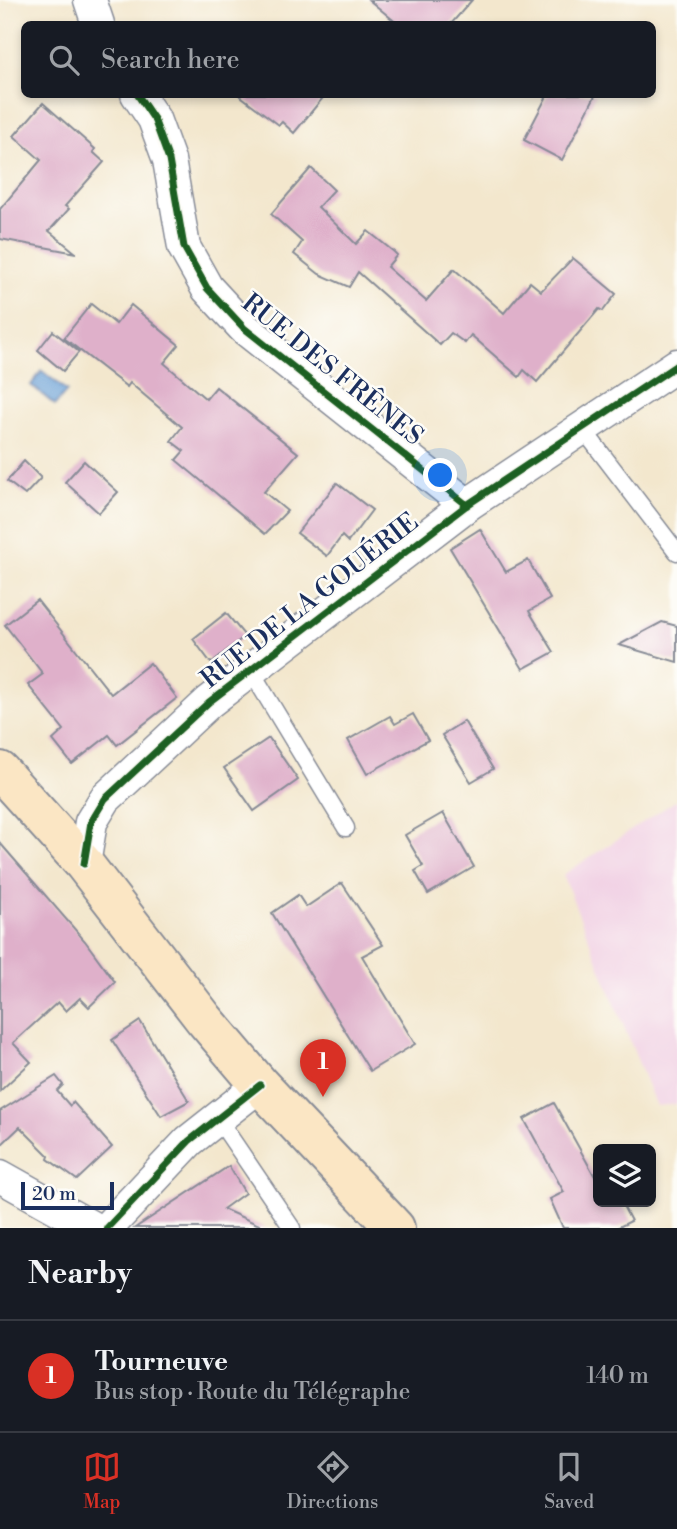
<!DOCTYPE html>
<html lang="en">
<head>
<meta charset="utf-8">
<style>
  :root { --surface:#171b24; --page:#242831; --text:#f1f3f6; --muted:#9ea1a6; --line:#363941; --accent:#d93025 }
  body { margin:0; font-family:"Libre Bodoni",serif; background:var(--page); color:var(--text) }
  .controls { position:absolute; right:21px; bottom:21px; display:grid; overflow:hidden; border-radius:10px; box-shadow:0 4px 10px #0003 }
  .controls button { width:63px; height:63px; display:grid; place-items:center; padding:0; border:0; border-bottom:2px solid var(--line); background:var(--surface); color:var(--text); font:35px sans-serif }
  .scale { position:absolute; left:21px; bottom:18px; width:93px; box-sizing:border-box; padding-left:7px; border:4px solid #1b2f5e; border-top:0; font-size:19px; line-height:24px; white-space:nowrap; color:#1b2f5e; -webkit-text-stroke:5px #fdfcf7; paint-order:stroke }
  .you { position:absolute; left:441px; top:476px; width:24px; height:24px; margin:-18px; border:5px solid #fff; border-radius:50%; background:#1a73e8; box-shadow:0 0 0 10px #1a73e833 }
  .badge { display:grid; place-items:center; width:46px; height:46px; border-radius:50%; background:var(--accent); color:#fff; font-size:23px; font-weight:700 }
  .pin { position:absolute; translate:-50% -58px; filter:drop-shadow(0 2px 4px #0008) }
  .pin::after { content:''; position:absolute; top:37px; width:24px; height:21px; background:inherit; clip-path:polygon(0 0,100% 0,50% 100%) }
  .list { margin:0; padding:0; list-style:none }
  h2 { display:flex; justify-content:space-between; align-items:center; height:91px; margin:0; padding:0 28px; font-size:30px }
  h2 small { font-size:23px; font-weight:400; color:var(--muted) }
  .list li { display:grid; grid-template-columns:46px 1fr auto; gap:21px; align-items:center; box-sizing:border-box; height:112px; padding:0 28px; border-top:2px solid var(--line) }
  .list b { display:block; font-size:26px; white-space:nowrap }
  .list p { margin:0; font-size:23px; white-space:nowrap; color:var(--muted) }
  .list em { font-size:23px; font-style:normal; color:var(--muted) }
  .icon { flex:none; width:38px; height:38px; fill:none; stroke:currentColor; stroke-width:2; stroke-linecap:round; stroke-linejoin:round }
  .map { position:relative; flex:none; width:677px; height:1228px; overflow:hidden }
  .search { position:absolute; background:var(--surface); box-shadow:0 4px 10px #0003; left:21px; right:21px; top:21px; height:77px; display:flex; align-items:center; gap:18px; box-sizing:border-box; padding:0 24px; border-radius:10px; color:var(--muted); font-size:26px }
  .sheet { height:203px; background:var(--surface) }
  nav { display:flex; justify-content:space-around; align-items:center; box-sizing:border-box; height:98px; border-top:2px solid var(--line); background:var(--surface); font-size:19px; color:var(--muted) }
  nav a { display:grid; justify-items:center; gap:4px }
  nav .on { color:var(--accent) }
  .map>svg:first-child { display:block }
  .built { fill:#f1d0e4 }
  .water { fill:#689fd6; stroke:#42679a; stroke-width:2 }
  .building { fill:#dfb0ca }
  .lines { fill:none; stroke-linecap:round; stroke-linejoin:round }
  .service-casing { stroke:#878b96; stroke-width:19 }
  .minor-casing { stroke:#878b96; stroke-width:35 }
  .secondary-casing { stroke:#878b96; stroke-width:42 }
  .service { stroke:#fff; stroke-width:16 }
  .minor { stroke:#fff; stroke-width:32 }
  .secondary { stroke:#fbe6c4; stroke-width:38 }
  .cycleway-casing { stroke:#fdfcf7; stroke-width:11 }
  .cycleway { stroke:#1b5e20; stroke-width:7 }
  .labels { text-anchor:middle; stroke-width:5; stroke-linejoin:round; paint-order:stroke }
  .street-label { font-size:26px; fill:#1b2f5e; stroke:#fdfcf7 }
</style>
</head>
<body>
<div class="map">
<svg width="677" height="1228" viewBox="0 0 677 1228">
  <rect width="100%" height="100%" fill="#fdfcf7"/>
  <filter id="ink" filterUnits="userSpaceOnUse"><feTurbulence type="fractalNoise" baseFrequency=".0143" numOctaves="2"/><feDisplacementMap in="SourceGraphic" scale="14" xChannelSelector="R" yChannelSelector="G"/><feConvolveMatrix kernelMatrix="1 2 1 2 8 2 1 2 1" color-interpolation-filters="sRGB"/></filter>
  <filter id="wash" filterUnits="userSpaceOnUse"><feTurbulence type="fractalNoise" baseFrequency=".00686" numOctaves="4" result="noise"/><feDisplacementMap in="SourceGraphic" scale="28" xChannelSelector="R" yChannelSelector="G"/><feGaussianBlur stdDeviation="1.57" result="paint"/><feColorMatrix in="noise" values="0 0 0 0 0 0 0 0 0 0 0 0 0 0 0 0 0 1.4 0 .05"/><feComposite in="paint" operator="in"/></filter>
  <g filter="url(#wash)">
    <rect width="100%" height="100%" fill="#f3e7cd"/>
    <polygon class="built" points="677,800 677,1104 656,1106 563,875"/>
    <polygon class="water" points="42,371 67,391 55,405 31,385"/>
    <g id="blocks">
      <g class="building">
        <polygon points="369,0 472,0 451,24 398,24"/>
        <polygon points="238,94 326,94 294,133 282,122 279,125"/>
        <polygon points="548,94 596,94 562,160 524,140"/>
        <polygon points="43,103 95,149 93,152 104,162 65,206 69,209 49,231 76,253 0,239 0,209 41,160 14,136"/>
        <polygon points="311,168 334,190 318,207 356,244 368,231 394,252 397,255 387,267 426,301 454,269 504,313 530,282 541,291 573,258 616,294 603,311 599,309 537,382 524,370 519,377 471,335 465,343 451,333 440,345 358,272 349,287 319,274 294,254 302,242 271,214"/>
        <polygon points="91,304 116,324 131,305 179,345 164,363 206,399 216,387 298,453 264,492 287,511 265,534 176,460 184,451 171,441 182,427 130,383 127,387 64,338"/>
        <polygon points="53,331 79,352 63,371 38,350"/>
        <polygon points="24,461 41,478 25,495 7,481"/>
        <polygon points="84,461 118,492 99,513 65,482"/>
        <polygon points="337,483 372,510 348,542 342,536 327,556 297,533"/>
        <polygon points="480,529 506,572 528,560 550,599 529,611 554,652 523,669 450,548"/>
        <polygon points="37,600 111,694 150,663 177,698 117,745 109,735 72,764 53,740 64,730 28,685 43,674 5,625"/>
        <polygon points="226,613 245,636 211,663 193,639"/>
        <polygon points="662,622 677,626 677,662 619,645"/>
        <polygon points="413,714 428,740 367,774 348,740 390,716 395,724"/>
        <polygon points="464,721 493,769 471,782 442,735"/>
        <polygon points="269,738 298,780 254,811 224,768"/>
        <polygon points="443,813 474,867 428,894 415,871 423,866 405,835"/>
        <polygon points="0,843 85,941 115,982 89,1007 80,998 66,1011 58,1002 13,1043 31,1062 0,1091"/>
        <polygon points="342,883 383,945 362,956 415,1044 370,1071 272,913 298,895 306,907"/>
        <polygon points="140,1021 189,1101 161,1116 112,1040"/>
        <polygon points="56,1076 63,1085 57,1091 70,1106 73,1102 112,1147 77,1180 48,1159 49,1156 20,1127 0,1146 0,1111"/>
        <polygon points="554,1103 598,1182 598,1202 621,1202 631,1221 617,1228 563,1228 550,1199 564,1192 524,1119"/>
        <polygon points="229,1166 245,1193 223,1209 266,1228 135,1228"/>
      </g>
    </g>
  </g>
  <g filter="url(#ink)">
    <use href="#blocks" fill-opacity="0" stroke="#878b96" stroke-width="2"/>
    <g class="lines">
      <defs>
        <g id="service">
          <polyline points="582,428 677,552"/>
          <polyline points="251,671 346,828"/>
          <polyline points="218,1119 292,1228"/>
        </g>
        <g id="minor">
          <polyline points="90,0 98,24"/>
          <polyline points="137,94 154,119 169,160 184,247 207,288 244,328 467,505"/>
          <polyline points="84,864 91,822 105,799 209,702 467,505 677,365"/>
          <polyline points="0,1176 93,1228"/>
          <polyline points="107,1228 189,1141 260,1085"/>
        </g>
        <polyline id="secondary" points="0,771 84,864 204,1019 260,1085 395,1228"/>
      </defs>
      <use href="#service" class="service-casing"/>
      <use href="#minor" class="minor-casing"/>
      <use href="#secondary" class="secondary-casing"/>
      <use href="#service" class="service"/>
      <use href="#minor" class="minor"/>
      <use href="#secondary" class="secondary"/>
      <defs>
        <g id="cycleway">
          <polyline points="137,94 154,119 169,160 184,247 207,288 244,328 467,505"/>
          <polyline points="84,864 91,822 105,799 209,702 467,505 677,365"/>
          <polyline points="107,1228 189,1141 260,1085"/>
        </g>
      </defs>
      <use href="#cycleway" class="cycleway-casing"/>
      <use href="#cycleway" class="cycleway"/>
    </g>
  </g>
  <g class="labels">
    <g class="street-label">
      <text transform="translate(333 369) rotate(39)" y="9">RUE DES FRÊNES</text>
      <text transform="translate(309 600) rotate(-38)" y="9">RUE DE LA GOUÉRIE</text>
    </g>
  </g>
</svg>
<div class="controls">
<button><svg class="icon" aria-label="layers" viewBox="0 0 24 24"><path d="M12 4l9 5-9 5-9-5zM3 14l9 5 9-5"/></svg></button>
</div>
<div class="scale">20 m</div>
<div class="you"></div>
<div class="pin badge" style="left:323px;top:1097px">1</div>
<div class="search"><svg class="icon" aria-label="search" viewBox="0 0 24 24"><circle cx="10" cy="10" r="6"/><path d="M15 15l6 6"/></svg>Search here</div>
</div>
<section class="sheet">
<h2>Nearby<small></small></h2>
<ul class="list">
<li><span class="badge">1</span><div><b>Tourneuve</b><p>Bus stop · Route du Télégraphe</p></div><em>140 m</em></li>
</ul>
</section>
<nav>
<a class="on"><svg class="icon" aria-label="map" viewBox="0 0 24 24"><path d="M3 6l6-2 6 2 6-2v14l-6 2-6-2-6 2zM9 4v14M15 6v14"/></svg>Map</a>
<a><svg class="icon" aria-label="directions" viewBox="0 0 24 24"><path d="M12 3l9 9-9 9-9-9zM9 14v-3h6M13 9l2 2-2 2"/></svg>Directions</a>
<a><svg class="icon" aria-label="saved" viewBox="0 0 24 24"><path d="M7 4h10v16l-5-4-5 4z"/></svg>Saved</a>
</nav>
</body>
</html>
